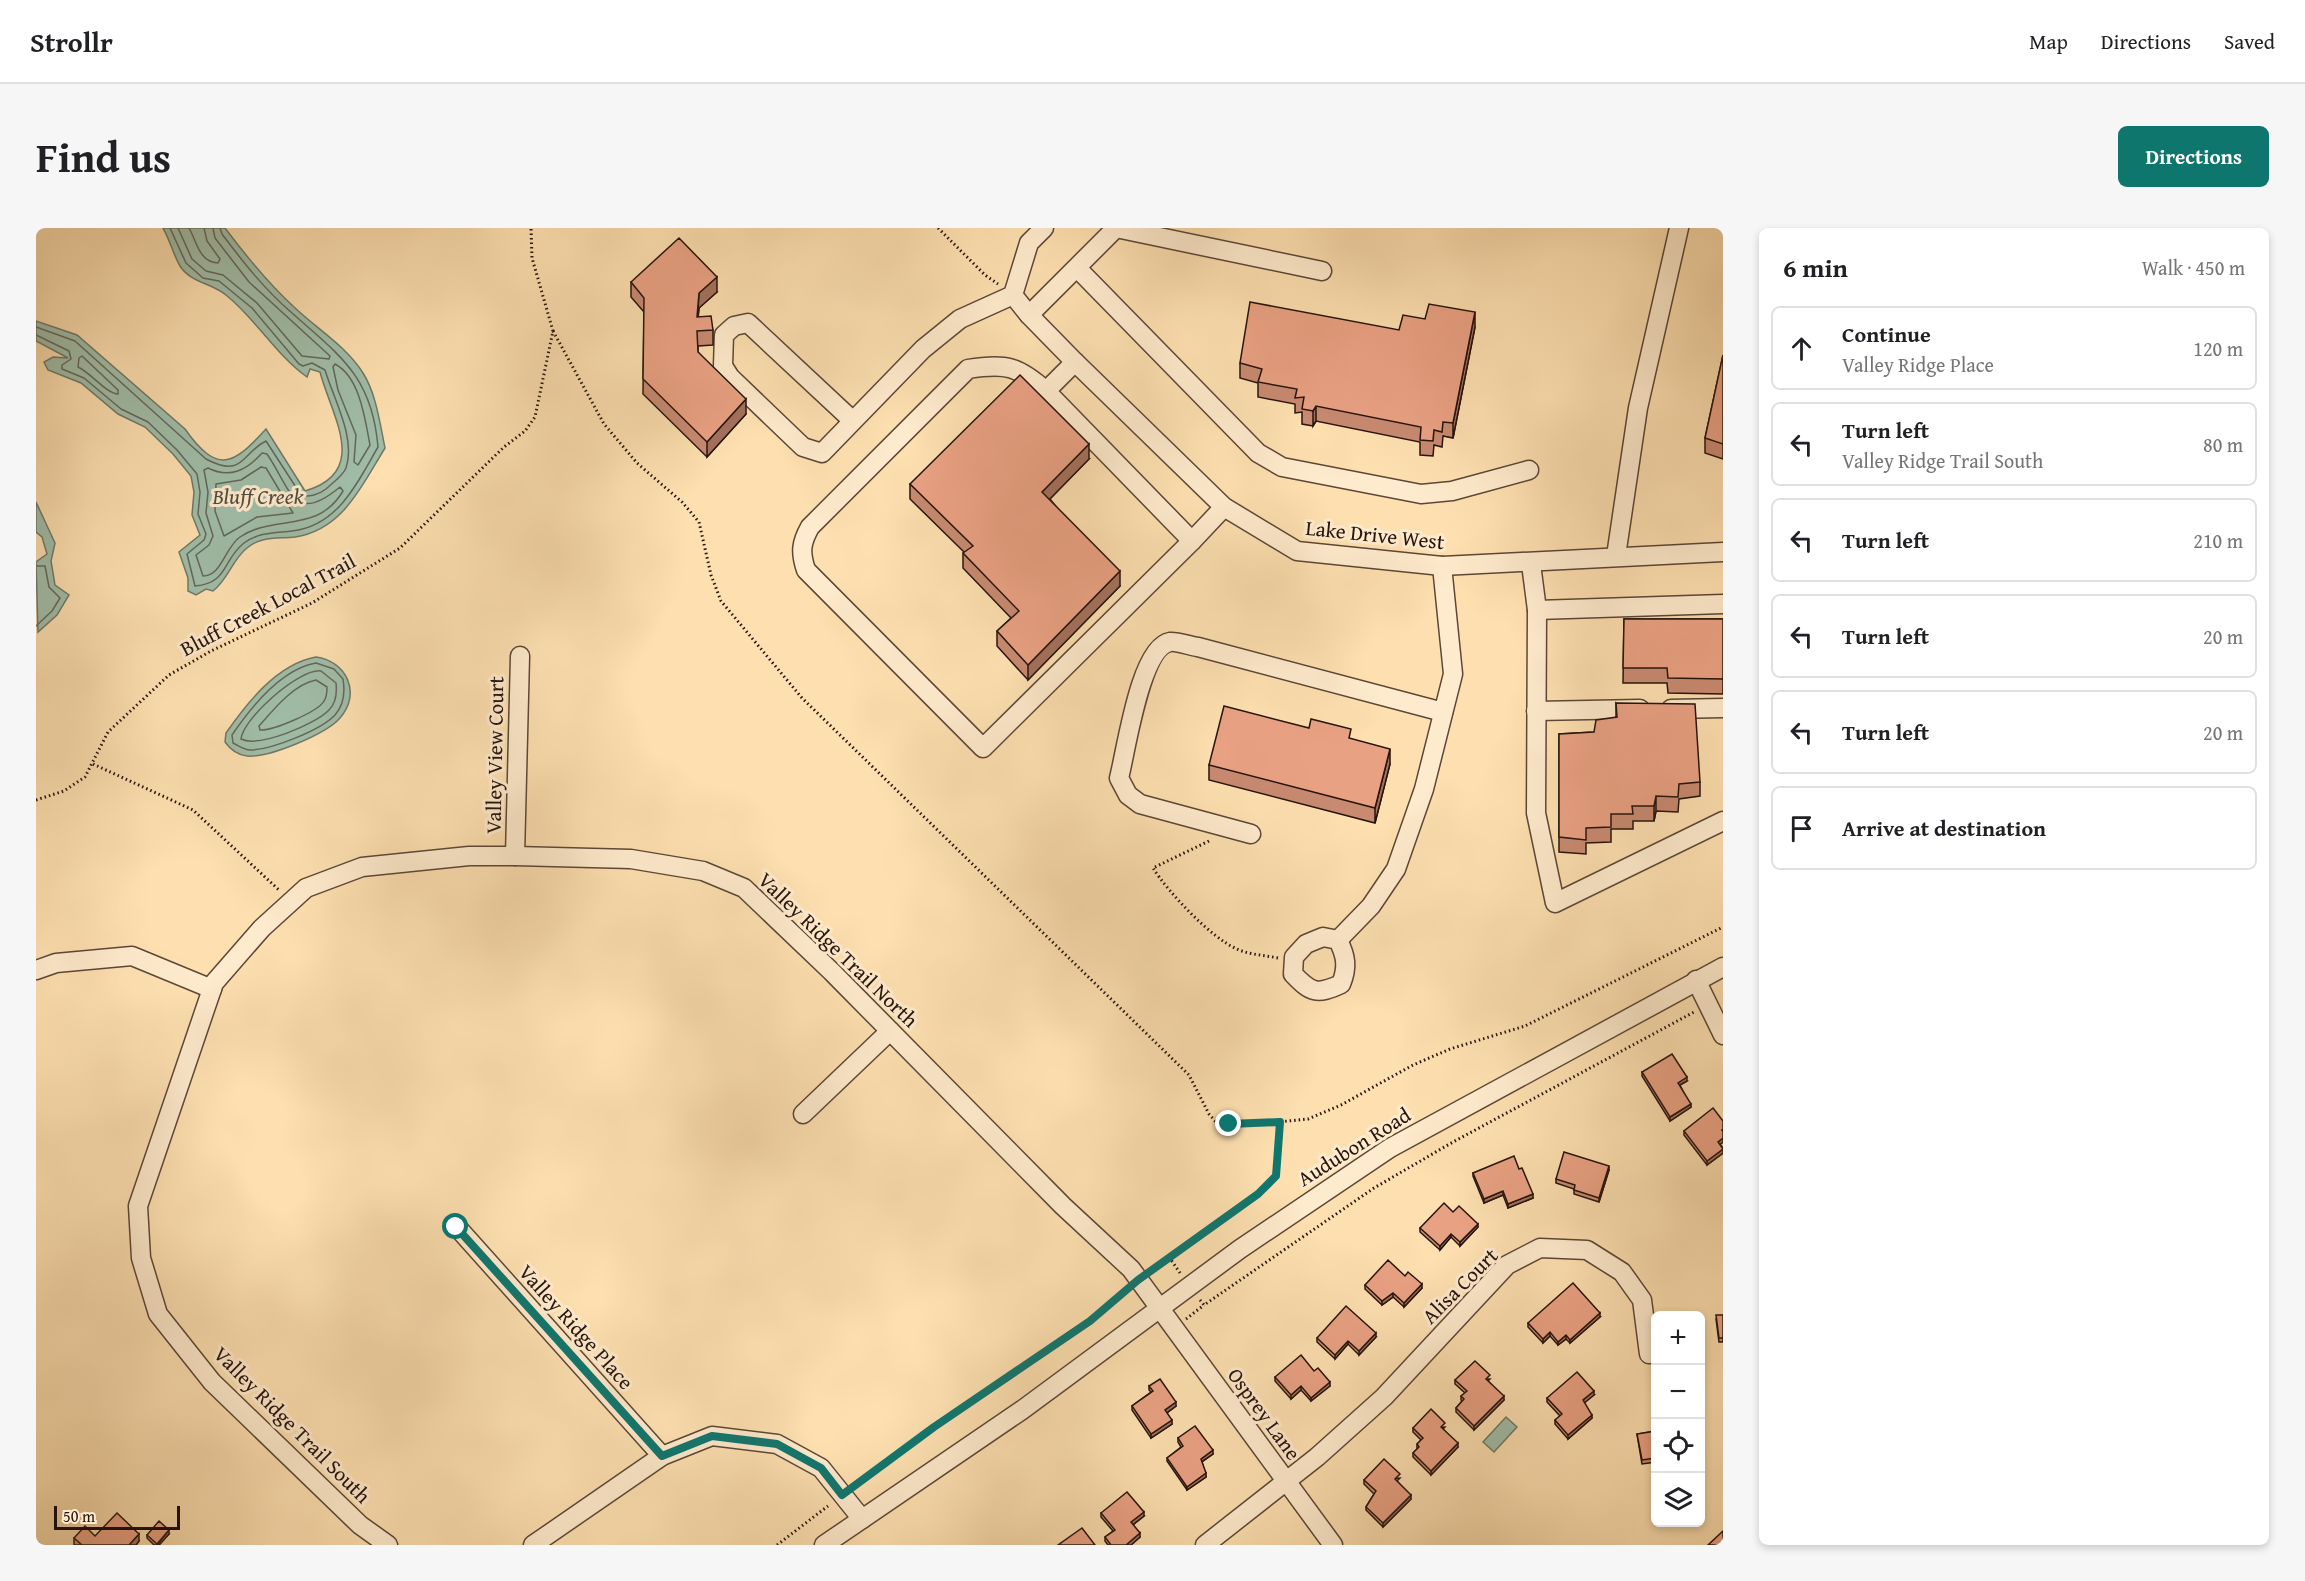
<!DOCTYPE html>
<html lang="en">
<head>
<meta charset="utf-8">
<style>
  :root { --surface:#fff; --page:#f6f6f6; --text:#202124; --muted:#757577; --line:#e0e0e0; --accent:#0f766e }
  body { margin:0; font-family:"Gentium Book Plus",serif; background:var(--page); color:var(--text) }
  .controls { position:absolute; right:18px; bottom:18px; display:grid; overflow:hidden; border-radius:9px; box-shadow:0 3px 9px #0003 }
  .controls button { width:54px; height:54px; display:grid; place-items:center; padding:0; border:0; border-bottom:2px solid var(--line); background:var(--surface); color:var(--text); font:30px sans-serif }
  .scale { position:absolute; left:18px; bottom:15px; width:126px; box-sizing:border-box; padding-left:6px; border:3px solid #26140d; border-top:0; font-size:16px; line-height:21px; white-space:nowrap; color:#26140d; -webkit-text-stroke:4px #feeacc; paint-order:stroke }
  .stop { position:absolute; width:18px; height:18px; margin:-14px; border:4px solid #0f766e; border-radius:50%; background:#fff }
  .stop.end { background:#0f766e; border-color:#fff; box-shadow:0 2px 6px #0008 }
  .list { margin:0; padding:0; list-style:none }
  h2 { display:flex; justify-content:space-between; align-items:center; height:78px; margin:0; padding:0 24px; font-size:26px }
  h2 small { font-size:20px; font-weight:400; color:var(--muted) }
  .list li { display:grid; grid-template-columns:39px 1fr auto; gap:18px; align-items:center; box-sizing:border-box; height:84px; margin:0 12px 12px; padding:0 12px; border:2px solid var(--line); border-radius:9px }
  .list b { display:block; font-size:22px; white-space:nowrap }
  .list p { margin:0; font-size:20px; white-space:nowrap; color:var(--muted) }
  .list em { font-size:20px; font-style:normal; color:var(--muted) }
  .icon { flex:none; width:33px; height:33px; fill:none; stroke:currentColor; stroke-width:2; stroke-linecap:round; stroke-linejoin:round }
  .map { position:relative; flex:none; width:1687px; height:1317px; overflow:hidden; border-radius:9px }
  header { display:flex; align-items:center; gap:36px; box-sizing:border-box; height:84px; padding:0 30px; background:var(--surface); border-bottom:2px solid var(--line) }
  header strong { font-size:28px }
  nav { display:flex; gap:33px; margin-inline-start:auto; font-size:21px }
  .intro { display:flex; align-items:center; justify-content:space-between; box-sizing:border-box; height:144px; padding:0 36px }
  h1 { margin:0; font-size:42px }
  .button { padding:15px 27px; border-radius:9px; background:var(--accent); color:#fff; font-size:21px; font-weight:700 }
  main { display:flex; gap:36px; padding:0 36px }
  aside { flex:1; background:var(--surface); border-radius:9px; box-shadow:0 3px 9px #0003 }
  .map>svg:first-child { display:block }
  .water { fill:#a0bda8; stroke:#6f796a; stroke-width:1.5 }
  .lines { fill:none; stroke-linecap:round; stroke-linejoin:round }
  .shore { stroke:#63685a; stroke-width:1.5 }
  .minor-casing { stroke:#5c4736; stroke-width:21 }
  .path { stroke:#26140d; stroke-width:3; stroke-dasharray:1.5 3; stroke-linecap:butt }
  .minor { stroke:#feeacc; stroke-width:18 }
  .wall { fill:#c88a71; stroke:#26140d; stroke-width:1.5 }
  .shaded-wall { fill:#a3715c; stroke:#26140d; stroke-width:1.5 }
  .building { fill:#e9a183; stroke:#26140d; stroke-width:1.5 }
  .route { stroke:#0f766e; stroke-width:8 }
  .labels { text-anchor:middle; stroke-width:6; stroke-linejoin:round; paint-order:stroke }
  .street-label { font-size:21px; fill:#26140d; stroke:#feeacc }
  .water-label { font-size:22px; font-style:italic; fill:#514f43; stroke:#feeacc }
</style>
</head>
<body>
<header>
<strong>Strollr</strong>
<nav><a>Map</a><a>Directions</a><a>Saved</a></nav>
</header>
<div class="intro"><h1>Find us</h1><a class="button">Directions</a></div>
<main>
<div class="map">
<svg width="1687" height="1317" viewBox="0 0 1687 1317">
  <rect width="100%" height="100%" fill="#fddfb0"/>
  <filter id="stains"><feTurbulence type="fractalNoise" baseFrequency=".00333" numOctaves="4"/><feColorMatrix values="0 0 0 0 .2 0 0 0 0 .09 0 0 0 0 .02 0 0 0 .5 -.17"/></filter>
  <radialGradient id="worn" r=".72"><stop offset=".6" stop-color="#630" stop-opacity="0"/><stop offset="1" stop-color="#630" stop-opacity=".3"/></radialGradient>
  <g class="water">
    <path d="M127,0H189C210,28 232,55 258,79C281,101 310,118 327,145C340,165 344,196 349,220C326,257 307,302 259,309C241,311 225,308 211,320C196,332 193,350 177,363L170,361L160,367L152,363V350L143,324L164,307L156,287L158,264L155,248L137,226L109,199L82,186L45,155L12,142L8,134L17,129L32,130L0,113V93L41,107L149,201C182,248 198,236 230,201L269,263C335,244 295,187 284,144L274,141L271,149C240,127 220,91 190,67C176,55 155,55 144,38C137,26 134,12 127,0Z"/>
    <polygon points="0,274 19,315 15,333 19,357 33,367 21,387 2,404 0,334 11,326 6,309 0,304"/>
    <path d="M280,429C310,433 326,465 304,490C290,506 233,530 211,528C202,527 194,521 189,514L190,505C211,475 241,436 280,429Z"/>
    <polygon points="1470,1189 1481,1199 1458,1224 1447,1214"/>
  </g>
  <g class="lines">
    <g class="shore">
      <polyline points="142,0 156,31 170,43 187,47 221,75 266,128 293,131 294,128 213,54 179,10 177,0"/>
      <path d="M153,0C161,14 163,34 182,35L184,31L171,13L168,0"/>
      <path d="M0,99L39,113L170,231C208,251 205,225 230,213L265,267C272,270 284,266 290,261C296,255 307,248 310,240C320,210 298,172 289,142L276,135L267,138L263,136L216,80L183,53L167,50L150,35L134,0"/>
      <path d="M0,107L33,123L35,131L26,137V141L48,150L85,181L112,194L141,222L161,246L164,264L162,286L170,306L168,312L151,326L159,358C193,355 186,332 208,315C223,304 238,305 256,303C302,298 321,255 342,219C336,148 304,128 256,85C229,62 207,34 186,6L184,0"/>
      <path d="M46,128L82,162V166C71,166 55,145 42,139L43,130Z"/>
      <path d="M299,136C324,149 329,191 334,217L322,237L318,234L320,207L302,162L297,139Z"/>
      <path d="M226,225L231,226C255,261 257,298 304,259L307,263C282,306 238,286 204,309C189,319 186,348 167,348L160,327L173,317L177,308L170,285L172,264L168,242L172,240C194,251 211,242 226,225Z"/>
      <polygon points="225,239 230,240 257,285 221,289 188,308 179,283 180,256 205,252"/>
      <polyline points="0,338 9,338 13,359 24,370 16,383 0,398"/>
      <path d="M280,435L298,441L307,451C309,463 308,477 299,487C285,502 235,522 214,522C208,522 203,518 197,515L196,507C215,479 245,441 280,435Z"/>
      <path d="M285,443L300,455C301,464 300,475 293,482C280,496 223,520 205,511C207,490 264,440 285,443Z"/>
      <path d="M280,452L291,459C291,463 291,469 288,473C282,484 236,503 224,502L223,498C237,482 258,456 280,452Z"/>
    </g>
    <defs>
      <g id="minor">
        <polyline points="1041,40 1222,225 1246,239 1385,266 1416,263 1493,242"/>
        <polyline points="977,67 993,87 1039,134 1188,279 1261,323 1406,338 1687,324"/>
        <polyline points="993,87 1080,0 1286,43"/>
        <polyline points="1039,134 1010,163 1156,313 1188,279"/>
        <path d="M1010,163C982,138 970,135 932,141L774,299C765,315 764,324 770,342L947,520L1156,313"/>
        <polyline points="817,193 712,95 698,98 688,107 687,138 694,149 767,219 786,225 887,121 924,91 977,67 993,15 1008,0"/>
        <polyline points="1580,328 1602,180 1643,0"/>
        <polyline points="1495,336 1501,382 1687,376"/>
        <polyline points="1501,382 1500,585 1519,675 1687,593"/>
        <polyline points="1635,481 1687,480"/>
        <polyline points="1500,483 1604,481"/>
        <path d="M1215,606L1104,576L1092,567L1083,550C1090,524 1104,419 1134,414C1141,413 1154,418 1162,419L1407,484"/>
        <polyline points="479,628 484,428"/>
        <path d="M1287,709L1302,712C1310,728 1312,739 1305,756C1281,767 1275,765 1257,746L1258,729L1270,716Z"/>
        <polyline points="1302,712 1335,678 1360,641 1388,561 1417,446 1406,338"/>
        <polyline points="0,742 20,735 96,728 176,761"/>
        <polyline points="1660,752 1687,807"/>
        <polyline points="767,886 854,803"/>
        <polyline points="421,999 626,1228"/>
        <polyline points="352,1317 324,1297 176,1154 122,1086 105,1030 102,978 178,755 226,700 270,660 326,639 433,628 479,628 595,631 667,643 708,660 796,744 1027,978 1095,1041 1297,1317"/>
        <polyline points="497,1317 626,1228 676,1208 741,1216 785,1240 826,1291"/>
        <polyline points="788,1317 986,1182 1204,1021 1354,920 1687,739"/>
        <polyline points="1169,1317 1281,1229 1348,1169 1471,1037 1504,1020 1551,1022 1586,1044 1606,1072 1613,1126"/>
      </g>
    </defs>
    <use href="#minor" class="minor-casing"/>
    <g class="path">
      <polyline points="902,0 949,47 962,56"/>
      <polyline points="517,103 568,196 601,235 646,274 663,294 675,347 685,373 766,470 1153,847 1173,886 1181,895 1222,896 1272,891 1305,877 1377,837 1414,821 1489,798 1687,699"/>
      <polyline points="57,536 157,582 243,662"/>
      <polyline points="0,572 28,563 49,549 72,504 133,447 175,423 276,375 364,320 468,219 489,203 499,189 517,103 496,30 495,0"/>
      <path d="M1173,613L1117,640C1132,664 1175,710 1201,721C1214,727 1228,727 1242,730"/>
      <polyline points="1133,1029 1144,1045"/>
      <polyline points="1115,1042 1222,966 1240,949 1244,894"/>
      <polyline points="1164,1072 1168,1077 1338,960 1417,914 1658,784"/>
      <polyline points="1150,1091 1168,1077"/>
      <polyline points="819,1257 898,1199 1054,1093 1091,1061"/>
      <polyline points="741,1317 792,1278"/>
    </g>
    <use href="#minor" class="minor"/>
  </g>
  <g class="wall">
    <polygon points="595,54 681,64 663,80 662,89 677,102 677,117 662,118 662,124 710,186 671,229 607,166 608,84 595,69"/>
    <polygon points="1389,91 1439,99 1417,210 1407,208 1406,219 1398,217 1397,228 1384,227 1384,214 1280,193 1277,198 1266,196 1266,184 1259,185 1259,176 1222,169 1222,155 1204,150 1204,135 1363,102"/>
    <polygon points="1687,127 1687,231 1669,225 1669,210"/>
    <polygon points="1053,231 1014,271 1084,358 992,452 961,418 961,403 975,390 927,340 927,325 928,324 874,271 874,256"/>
    <polygon points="1588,391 1687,391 1687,466 1632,465 1631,455 1587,455"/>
    <polygon points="1580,475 1664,554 1664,568 1643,571 1642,584 1620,583 1618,593 1597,593 1597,601 1575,601 1575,614 1550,615 1550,626 1523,624 1523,506 1558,504 1580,489"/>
    <polygon points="1315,511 1354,536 1339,595 1173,552 1173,537"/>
    <polygon points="1606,844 1651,853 1644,857 1655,879 1634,893 1606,848"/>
    <polygon points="1687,893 1687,914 1684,916 1687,920 1687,925 1671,937 1648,907 1648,903"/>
    <polygon points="1483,941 1497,970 1472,980 1467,967 1448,975 1437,948 1437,945"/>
    <polygon points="1573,942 1563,974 1538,966 1538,961 1520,955 1520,951"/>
    <polygon points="1417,984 1442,999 1424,1018 1415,1009 1404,1022 1384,1004 1384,1000"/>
    <polygon points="1369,1048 1386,1060 1368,1079 1357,1069 1346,1077 1329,1061 1329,1057"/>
    <polygon points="1687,1087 1687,1114 1683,1114 1680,1091"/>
    <polygon points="1564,1089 1534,1115 1530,1111 1522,1117 1514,1108 1507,1115 1492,1099 1492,1095"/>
    <polygon points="1340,1109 1323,1127 1312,1116 1299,1131 1281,1114 1281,1110"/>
    <polygon points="1278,1143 1294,1158 1275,1173 1265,1162 1255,1171 1239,1153 1239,1149"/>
    <polygon points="1454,1151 1452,1153 1468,1172 1438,1202 1420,1184 1420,1180 1426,1173 1425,1172 1425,1168 1429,1165 1419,1156 1419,1152"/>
    <polygon points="1113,1158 1140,1178 1131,1185 1136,1196 1115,1210 1096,1182 1096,1178 1115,1164 1113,1162"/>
    <polygon points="1558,1167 1548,1175 1556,1190 1532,1211 1519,1196 1519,1192 1524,1188 1511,1174 1511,1170"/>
    <polygon points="1409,1199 1407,1201 1422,1219 1395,1247 1377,1229 1377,1225 1381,1221 1381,1216 1385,1212 1377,1204 1377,1200"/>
    <polygon points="1620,1203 1620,1234 1606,1236 1601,1206"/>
    <polygon points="1142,1210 1177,1226 1166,1234 1170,1249 1151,1262 1131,1233 1131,1230 1145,1219 1142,1214"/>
    <polygon points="1364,1250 1361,1253 1375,1271 1347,1299 1330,1282 1330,1279 1338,1266 1328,1256 1328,1252"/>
    <polygon points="1065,1285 1108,1288 1097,1297 1104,1309 1095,1317 1072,1317 1069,1313 1069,1309 1077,1303 1065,1289"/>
    <polygon points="133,1306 123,1317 118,1317 111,1310 111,1307"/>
    <polygon points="59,1308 103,1313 100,1317 38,1317 38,1310"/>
  </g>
  <g class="shaded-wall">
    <polygon points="681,49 681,64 663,80 661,104 663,65"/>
    <polygon points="1439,84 1439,99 1417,210 1417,195"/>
    <polygon points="710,171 710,186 671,229 671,214"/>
    <polygon points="1280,178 1280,193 1277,198 1277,183"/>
    <polygon points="1053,216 1053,231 1006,279 1006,264"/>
    <polygon points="1084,343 1084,358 992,452 992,437"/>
    <polygon points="1354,521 1354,536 1339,595 1339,580"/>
    <polygon points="1620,568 1620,583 1618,593 1618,578"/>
    <polygon points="1651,849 1651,853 1642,858 1642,855"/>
    <polygon points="1655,876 1655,879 1634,893 1634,889"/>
    <polygon points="1687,910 1687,914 1682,918 1682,914"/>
    <polygon points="1687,921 1687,925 1671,937 1671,933"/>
    <polygon points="1573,938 1573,942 1563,974 1563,970"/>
    <polygon points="1467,963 1467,967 1448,975 1448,971"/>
    <polygon points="1497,966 1497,970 1472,980 1472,976"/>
    <polygon points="1442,996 1442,999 1424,1018 1424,1014"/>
    <polygon points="1415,1006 1415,1009 1404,1022 1404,1018"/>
    <polygon points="1386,1056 1386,1060 1368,1079 1368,1075"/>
    <polygon points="1357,1065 1357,1069 1346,1077 1346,1073"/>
    <polygon points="1564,1085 1564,1089 1534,1115 1534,1112"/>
    <polygon points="1514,1104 1514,1108 1507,1115 1507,1111"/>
    <polygon points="1340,1105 1340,1109 1323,1127 1323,1123"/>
    <polygon points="1530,1107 1530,1111 1522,1117 1522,1114"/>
    <polygon points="1312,1113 1312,1116 1299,1131 1299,1127"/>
    <polygon points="1294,1154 1294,1158 1275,1173 1275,1170"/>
    <polygon points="1265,1158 1265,1162 1255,1171 1255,1167"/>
    <polygon points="1558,1163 1558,1167 1547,1176 1547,1172"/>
    <polygon points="1468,1168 1468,1172 1438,1202 1438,1198"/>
    <polygon points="1140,1174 1140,1178 1129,1186 1129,1182"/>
    <polygon points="1556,1187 1556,1190 1532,1211 1532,1207"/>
    <polygon points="1136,1192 1136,1196 1115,1210 1115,1206"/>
    <polygon points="1422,1215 1422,1219 1395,1247 1395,1243"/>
    <polygon points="1177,1222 1177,1226 1165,1234 1165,1231"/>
    <polygon points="1170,1245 1170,1249 1151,1262 1151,1259"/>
    <polygon points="1375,1267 1375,1271 1347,1299 1347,1295"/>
    <polygon points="1108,1284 1108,1288 1095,1298 1095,1294"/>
    <polygon points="133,1302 133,1306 123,1317 121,1317"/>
    <polygon points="1104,1305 1104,1309 1095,1317 1090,1317"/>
    <polygon points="103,1306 103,1313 100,1317 93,1317"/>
  </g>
  <g class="building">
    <polygon points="643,10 681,49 663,65 661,89 675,88 677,102 661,103 662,124 710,171 671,214 607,151 608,70 595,54"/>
    <polygon points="1214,74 1363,102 1367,87 1389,91 1393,76 1439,84 1417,195 1407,194 1406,204 1398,202 1397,213 1384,212 1385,199 1280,178 1277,183 1266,181 1268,169 1259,170 1261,161 1222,154 1226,141 1204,135"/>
    <polygon points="1687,127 1687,216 1669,210"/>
    <polygon points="984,147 1053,216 1006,264 1084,343 992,437 961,403 983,383 927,325 937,318 874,256"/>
    <polygon points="1588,391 1687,391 1687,451 1632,450 1631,440 1587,440"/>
    <polygon points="1580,475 1659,476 1664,554 1643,556 1642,569 1620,568 1618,578 1596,578 1597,586 1575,586 1575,599 1550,600 1550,612 1523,609 1523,506 1558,504 1560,492 1581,489"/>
    <polygon points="1188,478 1273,500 1275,491 1315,501 1313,510 1354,521 1339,580 1173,537"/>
    <polygon points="1636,826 1651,849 1642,855 1655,876 1634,889 1606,844"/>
    <polygon points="1677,880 1687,893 1687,902 1686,902 1687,904 1687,910 1682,914 1687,921 1671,933 1648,903"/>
    <polygon points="1528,924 1573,938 1563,970 1538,962 1539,957 1520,951"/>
    <polygon points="1478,928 1483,941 1486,940 1497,966 1472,976 1467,963 1448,971 1437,945"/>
    <polygon points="1408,975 1417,984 1423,978 1442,996 1424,1014 1415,1006 1404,1018 1384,1000"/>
    <polygon points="1352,1032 1369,1048 1372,1044 1386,1056 1368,1075 1357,1065 1346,1073 1329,1057"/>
    <polygon points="1537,1055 1564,1085 1534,1112 1530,1107 1522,1114 1514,1104 1507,1111 1492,1095"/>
    <polygon points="1310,1078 1340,1105 1323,1123 1312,1113 1299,1127 1281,1110"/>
    <polygon points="1680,1087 1687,1087 1687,1110 1683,1110"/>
    <polygon points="1265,1127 1278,1143 1282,1140 1294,1154 1275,1170 1265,1158 1255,1167 1239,1149"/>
    <polygon points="1439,1133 1454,1147 1450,1151 1468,1168 1438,1198 1420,1180 1428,1171 1425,1168 1431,1163 1419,1152"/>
    <polygon points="1541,1144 1558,1163 1547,1172 1556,1187 1532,1207 1519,1192 1526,1186 1511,1170"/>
    <polygon points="1124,1151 1140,1174 1129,1182 1136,1192 1115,1206 1096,1178 1117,1163 1113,1158"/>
    <polygon points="1395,1181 1409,1195 1405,1199 1422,1215 1395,1243 1377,1225 1383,1219 1381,1216 1387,1210 1377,1200"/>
    <polygon points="1159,1198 1177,1222 1165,1231 1170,1245 1151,1259 1131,1230 1147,1218 1142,1210"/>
    <polygon points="1620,1203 1620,1230 1606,1232 1601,1206"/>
    <polygon points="1348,1231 1364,1246 1359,1251 1375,1267 1347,1295 1330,1279 1340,1263 1328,1252"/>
    <polygon points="1091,1264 1108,1284 1095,1294 1104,1305 1090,1317 1075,1317 1069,1309 1079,1302 1065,1285"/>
    <polygon points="81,1285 103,1306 93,1317 46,1317 38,1310 49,1298 59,1308"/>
    <polygon points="123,1293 133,1302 121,1316 111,1307"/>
    <polygon points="1046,1300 1059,1317 1022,1317"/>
    <polygon points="1687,1303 1687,1317 1672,1317"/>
  </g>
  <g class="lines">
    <polyline class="route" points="420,999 626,1228 676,1208 741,1216 785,1240 806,1267 898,1199 1054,1093 1102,1052 1222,966 1240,948 1244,894 1193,896"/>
  </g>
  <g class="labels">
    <g class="street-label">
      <text transform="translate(1339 307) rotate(6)" y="7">Lake Drive West</text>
      <text transform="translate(232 377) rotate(-28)" y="7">Bluff Creek Local Trail</text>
      <text transform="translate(459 527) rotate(-89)" y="7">Valley View Court</text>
      <text transform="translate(802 722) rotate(44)" y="7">Valley Ridge Trail North</text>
      <text transform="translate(1318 919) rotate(-32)" y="7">Audubon Road</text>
      <text transform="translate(1424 1058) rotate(-45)" y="7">Alisa Court</text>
      <text transform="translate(540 1099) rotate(48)" y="7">Valley Ridge Place</text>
      <text transform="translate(1228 1186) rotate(54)" y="7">Osprey Lane</text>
      <text transform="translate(256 1197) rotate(45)" y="7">Valley Ridge Trail South</text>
    </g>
    <g class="water-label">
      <text x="222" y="276">Bluff Creek</text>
    </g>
  </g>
  <rect width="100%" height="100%" filter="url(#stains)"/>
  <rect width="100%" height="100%" fill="url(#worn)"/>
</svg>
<div class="controls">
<button>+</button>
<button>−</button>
<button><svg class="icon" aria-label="locate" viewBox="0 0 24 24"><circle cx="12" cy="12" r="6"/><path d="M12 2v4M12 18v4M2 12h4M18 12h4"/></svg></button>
<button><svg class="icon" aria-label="layers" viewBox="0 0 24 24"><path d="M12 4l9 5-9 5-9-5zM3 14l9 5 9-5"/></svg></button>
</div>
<div class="scale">50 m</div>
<div class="stop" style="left:420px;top:999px"></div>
<div class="stop end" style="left:1193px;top:896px"></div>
</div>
<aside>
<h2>6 min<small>Walk · 450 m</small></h2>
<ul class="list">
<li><svg class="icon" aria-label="ahead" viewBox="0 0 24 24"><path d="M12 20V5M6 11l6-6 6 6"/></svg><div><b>Continue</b><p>Valley Ridge Place</p></div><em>120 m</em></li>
<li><svg class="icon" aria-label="left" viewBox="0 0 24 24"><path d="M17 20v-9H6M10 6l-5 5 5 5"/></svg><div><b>Turn left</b><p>Valley Ridge Trail South</p></div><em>80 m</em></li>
<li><svg class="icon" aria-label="left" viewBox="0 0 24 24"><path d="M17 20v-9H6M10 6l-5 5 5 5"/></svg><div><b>Turn left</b></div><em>210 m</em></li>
<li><svg class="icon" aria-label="left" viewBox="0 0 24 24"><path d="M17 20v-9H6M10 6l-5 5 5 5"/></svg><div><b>Turn left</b></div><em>20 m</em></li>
<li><svg class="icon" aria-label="left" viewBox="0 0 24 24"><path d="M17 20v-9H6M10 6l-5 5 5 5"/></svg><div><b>Turn left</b></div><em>20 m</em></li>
<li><svg class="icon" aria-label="arrive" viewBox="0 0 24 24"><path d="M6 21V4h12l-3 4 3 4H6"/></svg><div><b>Arrive at destination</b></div></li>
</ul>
</aside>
</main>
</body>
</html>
